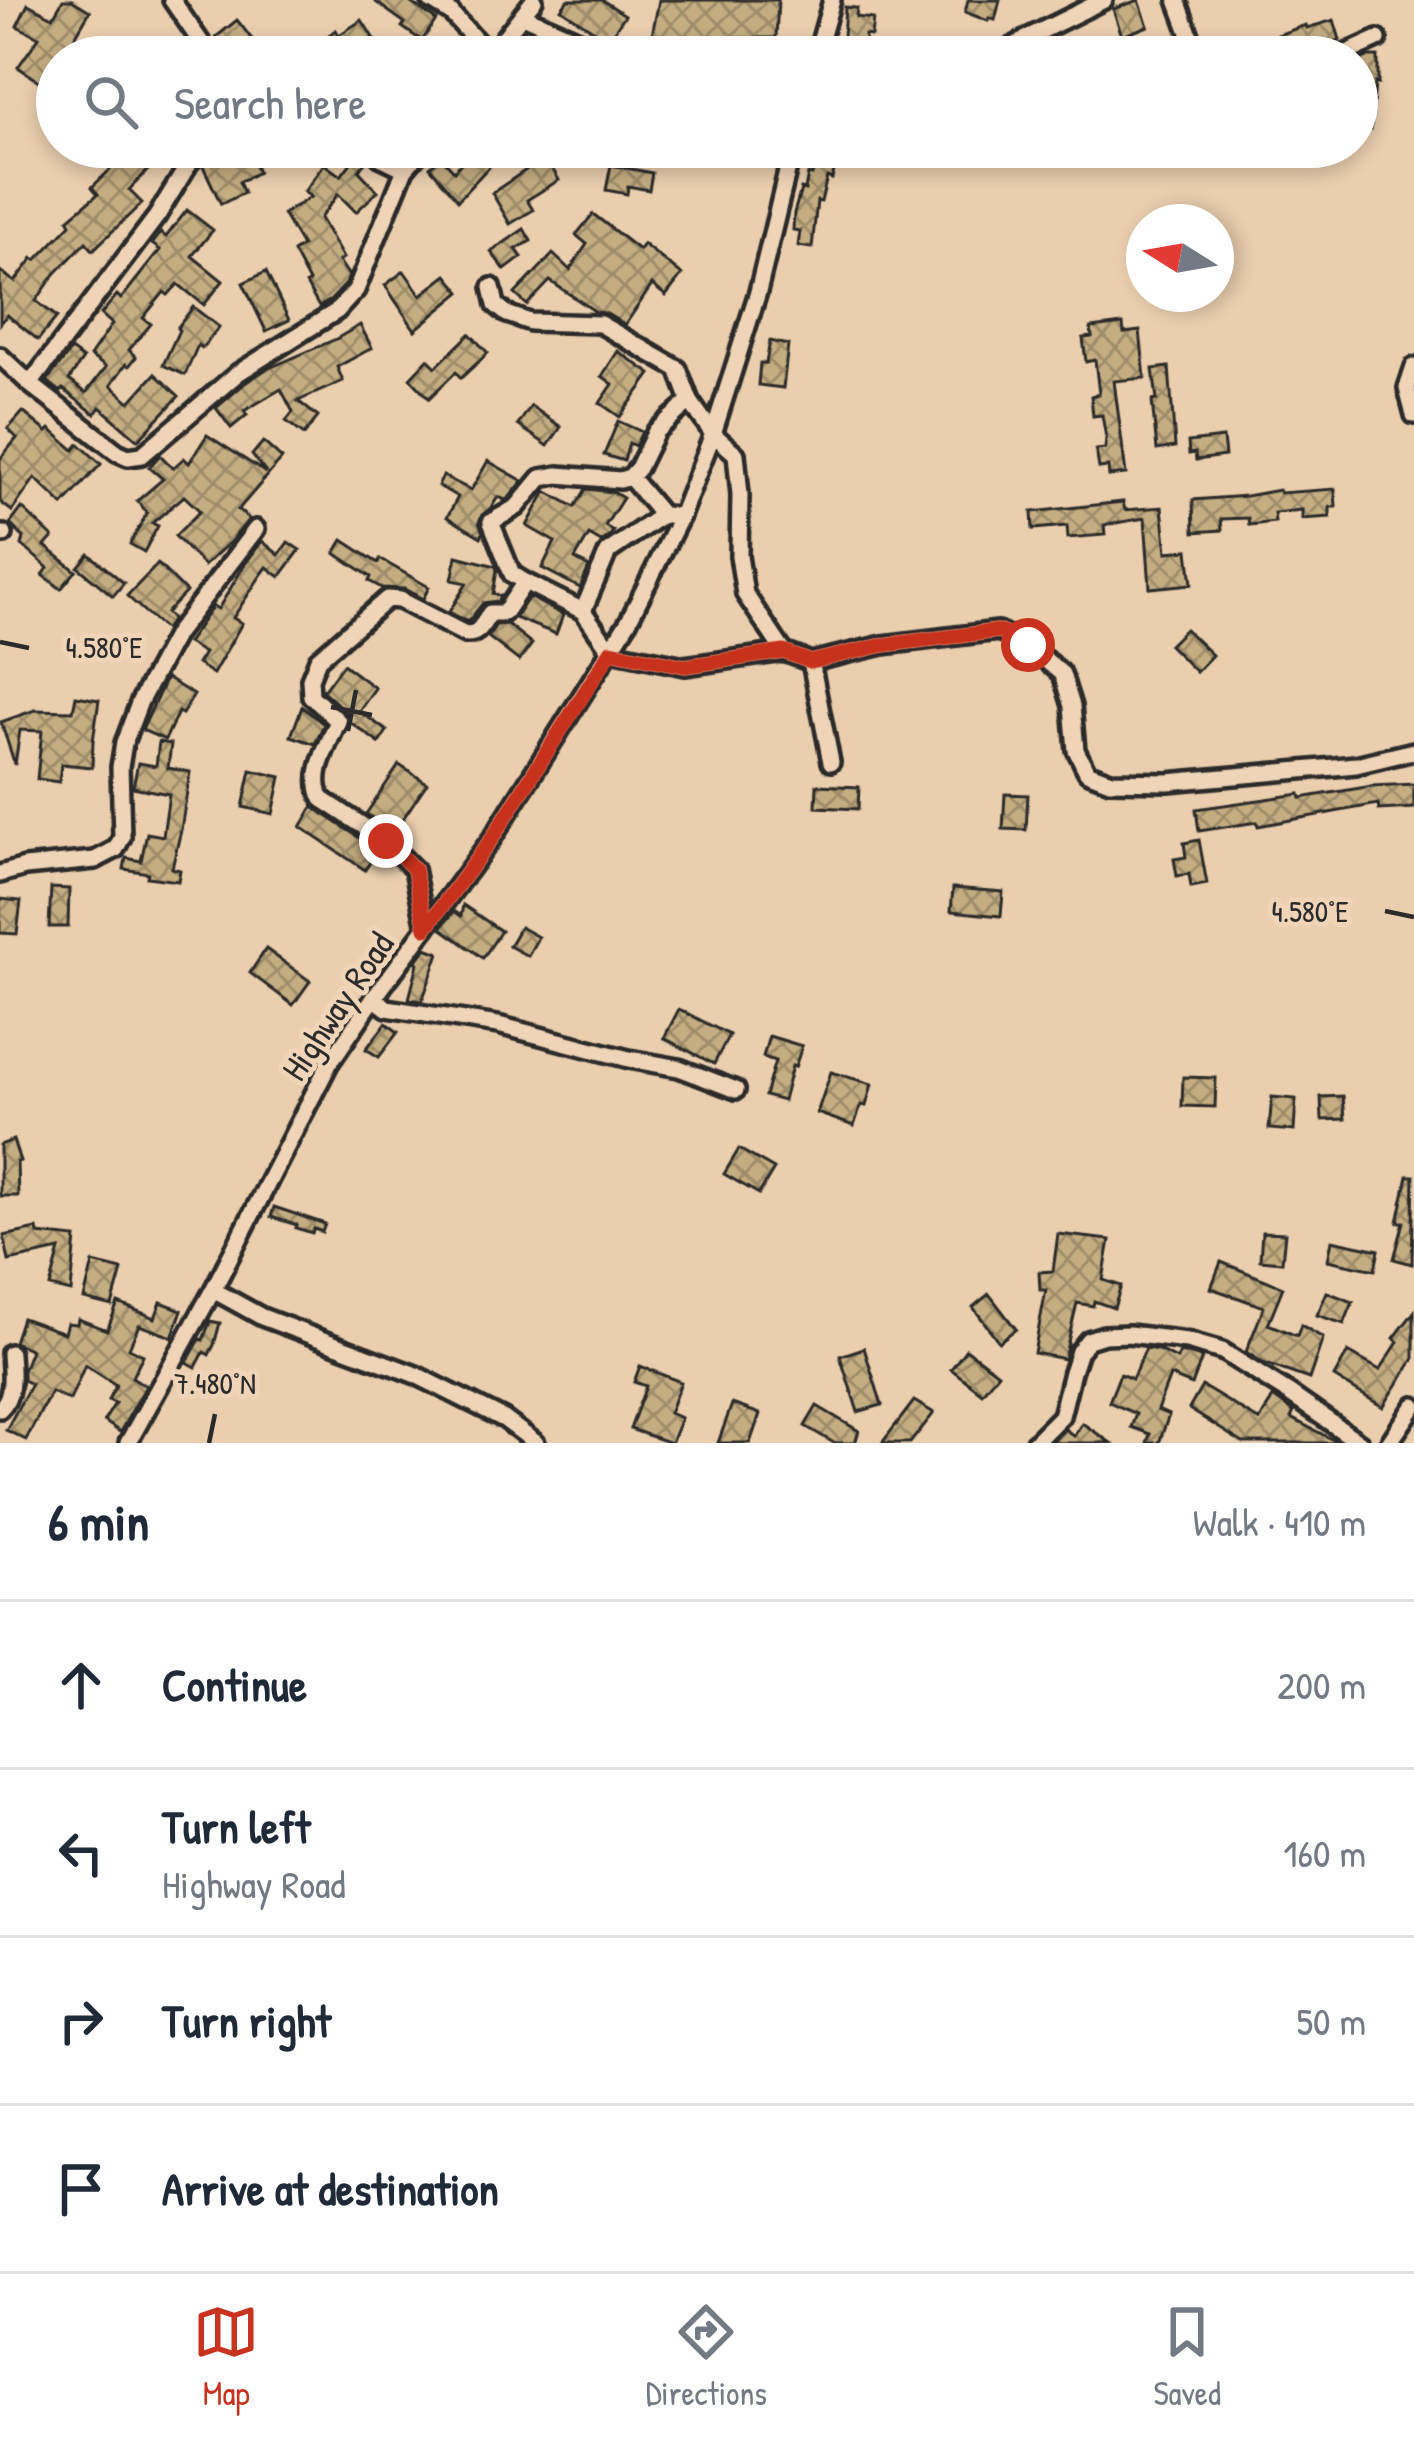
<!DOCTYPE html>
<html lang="en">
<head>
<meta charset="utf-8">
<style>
  :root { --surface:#fff; --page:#f2f2f3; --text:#1f2937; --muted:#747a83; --line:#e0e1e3; --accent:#c8321e }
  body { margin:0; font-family:"Patrick Hand",sans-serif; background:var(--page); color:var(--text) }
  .compass { position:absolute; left:1126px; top:204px; width:108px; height:108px; border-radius:50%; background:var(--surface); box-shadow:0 6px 18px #0003; rotate:281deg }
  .stop { position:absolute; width:36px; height:36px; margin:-27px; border:9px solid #c8321e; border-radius:50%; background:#fff }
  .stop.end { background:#c8321e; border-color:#fff; box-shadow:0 3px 12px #0008 }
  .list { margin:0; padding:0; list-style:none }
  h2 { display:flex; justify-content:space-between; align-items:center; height:156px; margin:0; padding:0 48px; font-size:51px }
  h2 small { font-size:39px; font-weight:400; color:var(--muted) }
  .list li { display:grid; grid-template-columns:78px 1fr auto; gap:36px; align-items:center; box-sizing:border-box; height:168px; padding:0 48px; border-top:3px solid var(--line) }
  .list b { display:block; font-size:45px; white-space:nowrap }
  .list p { margin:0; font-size:39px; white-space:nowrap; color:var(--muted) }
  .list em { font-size:39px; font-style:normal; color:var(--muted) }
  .icon { flex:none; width:66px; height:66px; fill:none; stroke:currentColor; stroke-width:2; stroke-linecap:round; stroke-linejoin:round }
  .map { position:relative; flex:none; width:1414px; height:1443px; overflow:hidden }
  .search { position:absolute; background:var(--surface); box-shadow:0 6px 18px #0003; left:36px; right:36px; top:36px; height:132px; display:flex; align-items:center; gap:30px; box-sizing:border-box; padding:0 42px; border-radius:66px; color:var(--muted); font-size:45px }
  .sheet { height:828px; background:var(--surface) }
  nav { display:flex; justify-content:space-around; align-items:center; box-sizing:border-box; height:168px; border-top:3px solid var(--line); background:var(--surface); font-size:33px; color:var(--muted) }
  nav a { display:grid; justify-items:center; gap:6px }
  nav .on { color:var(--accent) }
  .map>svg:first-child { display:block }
  .building { fill:url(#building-cross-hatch); stroke:#2b2b2b; stroke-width:3 }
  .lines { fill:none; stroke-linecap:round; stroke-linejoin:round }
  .street-casing { stroke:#2b2b2b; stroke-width:24 }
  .street { stroke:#f0d4b7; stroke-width:15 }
  .route { stroke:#c8321e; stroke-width:15 }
  .ticks { fill:none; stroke:#2b2b2b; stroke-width:4.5 }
  .labels { text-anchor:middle; stroke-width:10; stroke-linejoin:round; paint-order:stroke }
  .street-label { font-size:36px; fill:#2b2b2b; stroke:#f0d4b7 }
  .ticks-label { font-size:30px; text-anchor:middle; fill:#2b2b2b; stroke:#f0d4b7; stroke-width:10; stroke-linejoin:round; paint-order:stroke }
</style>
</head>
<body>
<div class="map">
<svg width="1414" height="1443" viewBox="0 0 1414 1443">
  <defs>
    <pattern id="building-cross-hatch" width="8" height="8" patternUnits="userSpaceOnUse" patternTransform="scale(3)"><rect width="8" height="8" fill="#c4ad81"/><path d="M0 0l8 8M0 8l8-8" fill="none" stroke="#9f8d6a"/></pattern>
  </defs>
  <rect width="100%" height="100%" fill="#eaceae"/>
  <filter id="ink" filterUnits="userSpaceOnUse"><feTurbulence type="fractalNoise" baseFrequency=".00833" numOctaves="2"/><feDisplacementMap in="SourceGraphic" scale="24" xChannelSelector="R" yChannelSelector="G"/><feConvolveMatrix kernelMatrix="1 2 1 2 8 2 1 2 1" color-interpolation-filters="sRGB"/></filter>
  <g filter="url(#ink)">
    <g class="building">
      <polygon points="63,0 72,0 90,11 66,52 64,50 57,57 42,83 18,67 39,37 17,26 28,4 53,17"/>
      <polygon points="373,0 407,0 436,20 422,41 402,27 405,23"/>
      <polygon points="568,0 602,0 625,15 608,40 561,9"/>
      <polygon points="659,0 778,0 776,38 721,38 719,46 683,41 680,51 670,49 672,39 652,35"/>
      <polygon points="968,0 1000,0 995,20 989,18 988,21 965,12"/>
      <polygon points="1139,0 1148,26 1122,36 1113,9"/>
      <polygon points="845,7 857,8 856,17 873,19 871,36 865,35 864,57 846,57 846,52 842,52"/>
      <polygon points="237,20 266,57 233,57 216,37"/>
      <polygon points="362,20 375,41 355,53 348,43 328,57 298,57 336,30 339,35"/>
      <polygon points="1334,20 1340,40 1287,57 1216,57 1306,25 1307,28"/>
      <polygon points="1084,41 1092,57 1022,57 1047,42 1055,56"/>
      <polygon points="1367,57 1378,57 1378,84 1375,83 1371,130 1357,129 1357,62"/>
      <polygon points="114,147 165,147 147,164 150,168 129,190 142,203 93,250 86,242 55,274 36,301 57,317 38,340 7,315 0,324 0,271 15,282 33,258 36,260 71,224 68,219 98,194 92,187 114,166 104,156"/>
      <polygon points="228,147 251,147 260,163 255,166 258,172 239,182 244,193 221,204 203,166 216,153"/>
      <polygon points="475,147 507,147 458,200 430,167 441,157 454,171"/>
      <polygon points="820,147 844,147 842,160 837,159 832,179 827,177 821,202 817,201 812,248 798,246 800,231 793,230 794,213 801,189 805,190 808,174 812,175"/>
      <polygon points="360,151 366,160 359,171 378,191 356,212 338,194 320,218 343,258 339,261 349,276 346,284 331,300 319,307 306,284 309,282 293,252 302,246 283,214 311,197 304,192 324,164 341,176"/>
      <polygon points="545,157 559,180 527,200 533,210 510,224 492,193"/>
      <polygon points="611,165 652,173 649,190 628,186 627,194 606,190"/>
      <polygon points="187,210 213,230 192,256 223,281 204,305 178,284 168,295 164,292 143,318 151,324 129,350 136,357 129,366 126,364 111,385 130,402 155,374 179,396 138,440 100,407 95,414 63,389 61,392 47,381 71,350 83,359 69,380 86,393 106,367 90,356 112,324 101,314 117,295 121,299 160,250 152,244 161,233 166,237"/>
      <polygon points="593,214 639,250 643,244 682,275 666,296 652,285 625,325 605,313 596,312 550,281 527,305 515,294 553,254 570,270 587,244 576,235"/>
      <polygon points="524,229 531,241 516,249 522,257 505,270 491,252"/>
      <polygon points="404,271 421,295 447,275 461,292 415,330 385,285"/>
      <polygon points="266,272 289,320 266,331 243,283"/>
      <polygon points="193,307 219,327 202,348 198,345 185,375 163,365 179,330 177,328"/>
      <polygon points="1123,324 1124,333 1140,331 1145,378 1114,381 1126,474 1109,476 1108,467 1099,468 1096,450 1105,449 1106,438 1102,415 1093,416 1091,396 1099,394 1095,360 1086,362 1083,338 1092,337 1091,328"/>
      <polygon points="360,325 372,348 337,367 343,381 298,401 318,417 304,435 286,421 293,412 281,389 244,411 247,415 231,428 216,408 245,383 265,370 336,339"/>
      <polygon points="470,334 488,353 461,378 456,372 429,398 410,378 428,359 436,367"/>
      <polygon points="770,341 788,345 783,388 758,385 760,363 766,363"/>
      <polygon points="618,351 651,374 620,417 600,403 613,384 602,376"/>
      <polygon points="1169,367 1175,447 1157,450 1152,401 1157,400 1153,369"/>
      <polygon points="531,406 561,427 548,446 518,425"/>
      <polygon points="23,412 47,432 50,429 74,450 79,444 101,464 63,505 35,478 12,511 0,502 0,459 17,438 8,429"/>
      <polygon points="618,421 642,432 635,446 629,443 624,461 604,455"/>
      <polygon points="207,435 266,473 252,455 263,442 282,459 238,510 249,519 232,540 204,566 175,536 200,511 184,496 152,523 158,526 144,552 130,544 147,513 137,501 163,479 149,467 160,455 173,468 184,458 189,463"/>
      <polygon points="1223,438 1225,456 1196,460 1195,453 1189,454 1188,442"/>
      <polygon points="488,461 523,481 509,498 505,500 498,497 491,508 482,515 479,522 483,533 481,537 447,517 458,497 438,486 443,476 471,490"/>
      <polygon points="586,489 613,492 623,498 605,526 613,531 610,536 601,542 589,535 575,559 589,567 580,588 542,568 555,542 527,526 546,491 575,507"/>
      <polygon points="1335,489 1336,507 1330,507 1330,517 1302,519 1302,510 1274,513 1275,522 1249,525 1248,518 1221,519 1222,530 1194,532 1193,500 1246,496 1279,490 1280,493"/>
      <polygon points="1123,502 1125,510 1162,507 1167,552 1188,550 1192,584 1150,588 1145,518 1104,525 1105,535 1068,538 1067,526 1033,529 1032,512"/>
      <polygon points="22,508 53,537 45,546 76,571 61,589 43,575 48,568 22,545 24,538 10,524"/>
      <polygon points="343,540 378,563 380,559 429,587 423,599 404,589 382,588 369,581 371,577 335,553"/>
      <polygon points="262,541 279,555 288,542 300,550 280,577 267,567 259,578 233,618 242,623 213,674 197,664 204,653 187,643 213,606 218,609 245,564"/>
      <polygon points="89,554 124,583 113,596 78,567"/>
      <polygon points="457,556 496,566 497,570 493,594 501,596 498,601 483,603 468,622 449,612 467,583 452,580"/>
      <polygon points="158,564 186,592 166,613 172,619 165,630 127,596"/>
      <polygon points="529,597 563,615 556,634 515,618"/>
      <polygon points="507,624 532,644 519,661 488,637 496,625"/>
      <polygon points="1185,629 1212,655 1196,672 1169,645"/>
      <polygon points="343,664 375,688 359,711 387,731 379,743 350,722 346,712 323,691"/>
      <polygon points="166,678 194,695 182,714 178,712 165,740 142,730"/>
      <polygon points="76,696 99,700 93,741 92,767 61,764 59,782 37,779 42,731 20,730 15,765 1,722 35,710 73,711"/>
      <polygon points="302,707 324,724 315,744 291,736"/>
      <polygon points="159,742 171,744 168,768 190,772 181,830 172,868 180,870 178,881 147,877 148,873 124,869 126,858 141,861 147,833 163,836 169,794 133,787 138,763 156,766"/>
      <polygon points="399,765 427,783 394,832 366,814"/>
      <polygon points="251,770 281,777 273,814 243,807"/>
      <polygon points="1414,784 1414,808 1379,810 1378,804 1258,826 1257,822 1199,831 1196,809 1300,794 1301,798 1372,786"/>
      <polygon points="817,785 859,787 858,809 816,807"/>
      <polygon points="1005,794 1028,795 1026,830 1003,829"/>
      <polygon points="313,807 378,850 365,870 301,827"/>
      <polygon points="1199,840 1207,884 1191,887 1189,874 1177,876 1174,859 1186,857 1184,843"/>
      <polygon points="51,888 69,889 68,927 49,927"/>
      <polygon points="953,888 1003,892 1001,916 951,911"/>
      <polygon points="0,899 21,901 17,934 0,933"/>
      <polygon points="463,905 501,931 483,958 441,928 454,911 461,916"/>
      <polygon points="520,927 538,937 528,956 509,946"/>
      <polygon points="426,948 439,953 422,1001 409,999 418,963 416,962"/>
      <polygon points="266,949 310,981 293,1005 250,973"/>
      <polygon points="679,1009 729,1035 714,1064 664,1038"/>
      <polygon points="386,1023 398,1032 379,1057 366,1049"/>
      <polygon points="769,1036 802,1046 795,1067 792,1066 783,1101 765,1096 775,1061 763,1057"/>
      <polygon points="831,1072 872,1084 866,1106 861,1105 854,1126 817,1113"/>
      <polygon points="1183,1077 1216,1078 1215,1107 1182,1106"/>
      <polygon points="1343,1096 1345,1119 1322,1120 1321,1097"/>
      <polygon points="1272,1097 1296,1099 1294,1131 1269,1129"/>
      <polygon points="13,1140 20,1161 17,1162 18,1196 0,1196 0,1145"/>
      <polygon points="739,1149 774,1169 759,1194 724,1174"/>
      <polygon points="1408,1176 1414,1176 1412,1264 1394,1259 1404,1222 1398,1222"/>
      <polygon points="274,1207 325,1224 322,1232 314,1229 312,1233 296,1228 297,1225 271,1217"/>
      <polygon points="37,1229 38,1234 76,1238 71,1292 50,1287 60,1250 9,1261 4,1236"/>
      <polygon points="1262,1232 1285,1233 1282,1262 1260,1260"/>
      <polygon points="1058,1234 1110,1240 1103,1280 1121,1286 1114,1308 1094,1301 1093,1306 1077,1303 1064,1359 1034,1353 1046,1290 1040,1290 1039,1272 1053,1271"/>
      <polygon points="1332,1240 1379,1250 1375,1270 1328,1260"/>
      <polygon points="1221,1262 1283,1287 1268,1324 1297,1336 1301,1325 1323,1338 1309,1379 1263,1363 1246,1352 1264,1307 1211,1288"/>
      <polygon points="93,1263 122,1270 112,1306 84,1299"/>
      <polygon points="1327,1292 1353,1302 1344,1324 1317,1315"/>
      <polygon points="989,1294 1016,1329 999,1342 973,1307"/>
      <polygon points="161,1302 182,1310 172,1337 139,1325 129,1348 143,1355 132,1377 146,1386 120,1432 104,1421 115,1403 108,1400 116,1385 85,1365 70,1400 51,1392 26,1440 6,1430 31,1384 23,1380 23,1370 31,1350 14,1342 22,1318 64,1333 67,1323 77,1324 78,1319 107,1330 118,1303 155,1318"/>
      <polygon points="1414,1312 1414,1358 1383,1407 1334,1377 1348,1352 1380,1370 1398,1342 1394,1338"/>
      <polygon points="210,1321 220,1323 214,1345 209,1355 204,1352 196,1367 187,1362 200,1339 203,1340"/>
      <polygon points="864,1348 882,1405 858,1412 840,1356"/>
      <polygon points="1146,1348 1158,1350 1177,1359 1180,1352 1202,1358 1192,1385 1170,1376 1157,1410 1169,1415 1159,1443 1147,1443 1150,1434 1131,1427 1136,1414 1109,1402 1120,1374 1132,1379"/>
      <polygon points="966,1349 998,1373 982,1393 951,1369"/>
      <polygon points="640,1366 681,1382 669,1413 681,1418 671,1443 630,1429 646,1386 634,1382"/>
      <polygon points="1202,1386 1260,1421 1273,1397 1294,1412 1291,1418 1339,1443 1243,1443 1189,1409"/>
      <polygon points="914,1401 934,1413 910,1443 882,1443"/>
      <polygon points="732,1404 760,1414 750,1443 718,1443"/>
      <polygon points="817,1406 859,1431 855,1443 834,1443 805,1426"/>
      <polygon points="1082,1423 1111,1443 1051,1443 1065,1429 1074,1436"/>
    </g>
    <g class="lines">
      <defs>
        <g id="street">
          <polyline points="172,0 211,57"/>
          <polyline points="430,0 451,13 490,56"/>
          <polyline points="1177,0 1198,57"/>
          <polyline points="522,15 534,0"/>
          <polyline points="489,57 522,15 613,55 628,57"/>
          <polyline points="816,57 832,0"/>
          <polyline points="995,57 1033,35 1104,0"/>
          <polyline points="1338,57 1378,39"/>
          <polyline points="371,147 380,157 405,169"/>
          <polyline points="492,287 496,305 507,314 530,322 600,324 678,369 690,401 713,434 736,454 740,495 739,556 745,594 784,652 811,662 883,645 998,631 1028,645 1062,674 1072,706 1076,750 1087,772 1110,781 1168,782 1356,765 1414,751"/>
          <polyline points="0,356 30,384 117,452 128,457 142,455 238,373 337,311 356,290 405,169 424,147"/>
          <polyline points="1414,367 1407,388 1414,415"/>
          <polyline points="30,384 157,216 190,162 206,147"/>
          <polyline points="630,477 662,515"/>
          <polyline points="0,534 4,534"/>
          <polyline points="525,582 512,574 491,522 517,507 541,478 558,475 620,480 630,477 638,468 656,431 690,401"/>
          <polyline points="583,611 608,552 662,515 681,516"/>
          <polyline points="811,662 831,762"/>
          <polyline points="0,874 25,867 95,860 116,849 122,837 120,767 124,743 140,701 176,634 256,529"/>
          <path d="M426,928L414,869L386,841L322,799C309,774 328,746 338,721L311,696L310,679L318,659L387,599L399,600L465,634C480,635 482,624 490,613H504L525,582L583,611L611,651L685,666L784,652"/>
          <polyline points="374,998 387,1008 498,1025 629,1059 679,1068 736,1090"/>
          <polyline points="213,1290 262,1317 416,1375 504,1419 536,1443"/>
          <path d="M0,1409C15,1394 11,1373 10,1353"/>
          <polyline points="128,1443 213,1290 329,1064 374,998 493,837 628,622 681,516 713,434 758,292 793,147"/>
          <polyline points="1034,1443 1061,1416 1072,1372 1079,1351 1088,1340 1104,1335 1129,1334 1187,1341 1222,1351 1287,1392 1360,1443"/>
          <polyline points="1389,1443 1414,1406"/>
        </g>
      </defs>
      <use href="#street" class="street-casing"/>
      <use href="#street" class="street"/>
    </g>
  </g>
  <g class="lines" filter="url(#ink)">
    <polyline class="route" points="386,841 414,869 426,928 493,837 611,651 685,666 784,652 811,662 883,645 998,631 1028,645"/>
  </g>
  <path class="ticks" d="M0,642L29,648M331,707L372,715M348,731L356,690M1385,911L1414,917M209,1443L215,1414"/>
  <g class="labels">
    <g class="street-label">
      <text transform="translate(337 1006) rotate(-56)" y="13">Highway Road</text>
    </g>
  </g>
  <g class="ticks-label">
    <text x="104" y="658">4.580°E</text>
    <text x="1310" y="922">4.580°E</text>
    <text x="215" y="1394">7.480°N</text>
  </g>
</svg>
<svg class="compass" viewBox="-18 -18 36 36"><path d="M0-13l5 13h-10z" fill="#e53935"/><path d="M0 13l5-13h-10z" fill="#747a83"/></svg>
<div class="stop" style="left:1028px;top:645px"></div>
<div class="stop end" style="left:386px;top:841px"></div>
<div class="search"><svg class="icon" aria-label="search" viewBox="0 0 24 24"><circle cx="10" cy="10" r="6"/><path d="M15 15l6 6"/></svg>Search here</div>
</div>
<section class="sheet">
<h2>6 min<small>Walk · 410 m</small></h2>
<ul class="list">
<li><svg class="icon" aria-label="ahead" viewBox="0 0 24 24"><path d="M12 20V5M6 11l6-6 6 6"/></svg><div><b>Continue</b></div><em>200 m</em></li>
<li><svg class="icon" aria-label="left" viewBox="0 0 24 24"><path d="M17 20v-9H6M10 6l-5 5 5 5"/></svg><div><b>Turn left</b><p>Highway Road</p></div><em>160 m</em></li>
<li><svg class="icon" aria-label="right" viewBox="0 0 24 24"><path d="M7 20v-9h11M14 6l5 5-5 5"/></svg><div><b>Turn right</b></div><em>50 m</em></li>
<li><svg class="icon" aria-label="arrive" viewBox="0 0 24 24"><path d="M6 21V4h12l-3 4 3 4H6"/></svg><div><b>Arrive at destination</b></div></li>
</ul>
</section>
<nav>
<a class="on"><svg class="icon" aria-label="map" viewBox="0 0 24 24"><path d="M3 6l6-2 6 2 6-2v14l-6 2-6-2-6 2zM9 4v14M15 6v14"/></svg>Map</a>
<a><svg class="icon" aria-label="directions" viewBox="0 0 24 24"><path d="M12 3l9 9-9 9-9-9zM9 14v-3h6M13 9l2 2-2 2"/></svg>Directions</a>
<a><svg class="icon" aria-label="saved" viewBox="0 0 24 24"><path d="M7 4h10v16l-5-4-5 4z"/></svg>Saved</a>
</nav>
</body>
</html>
